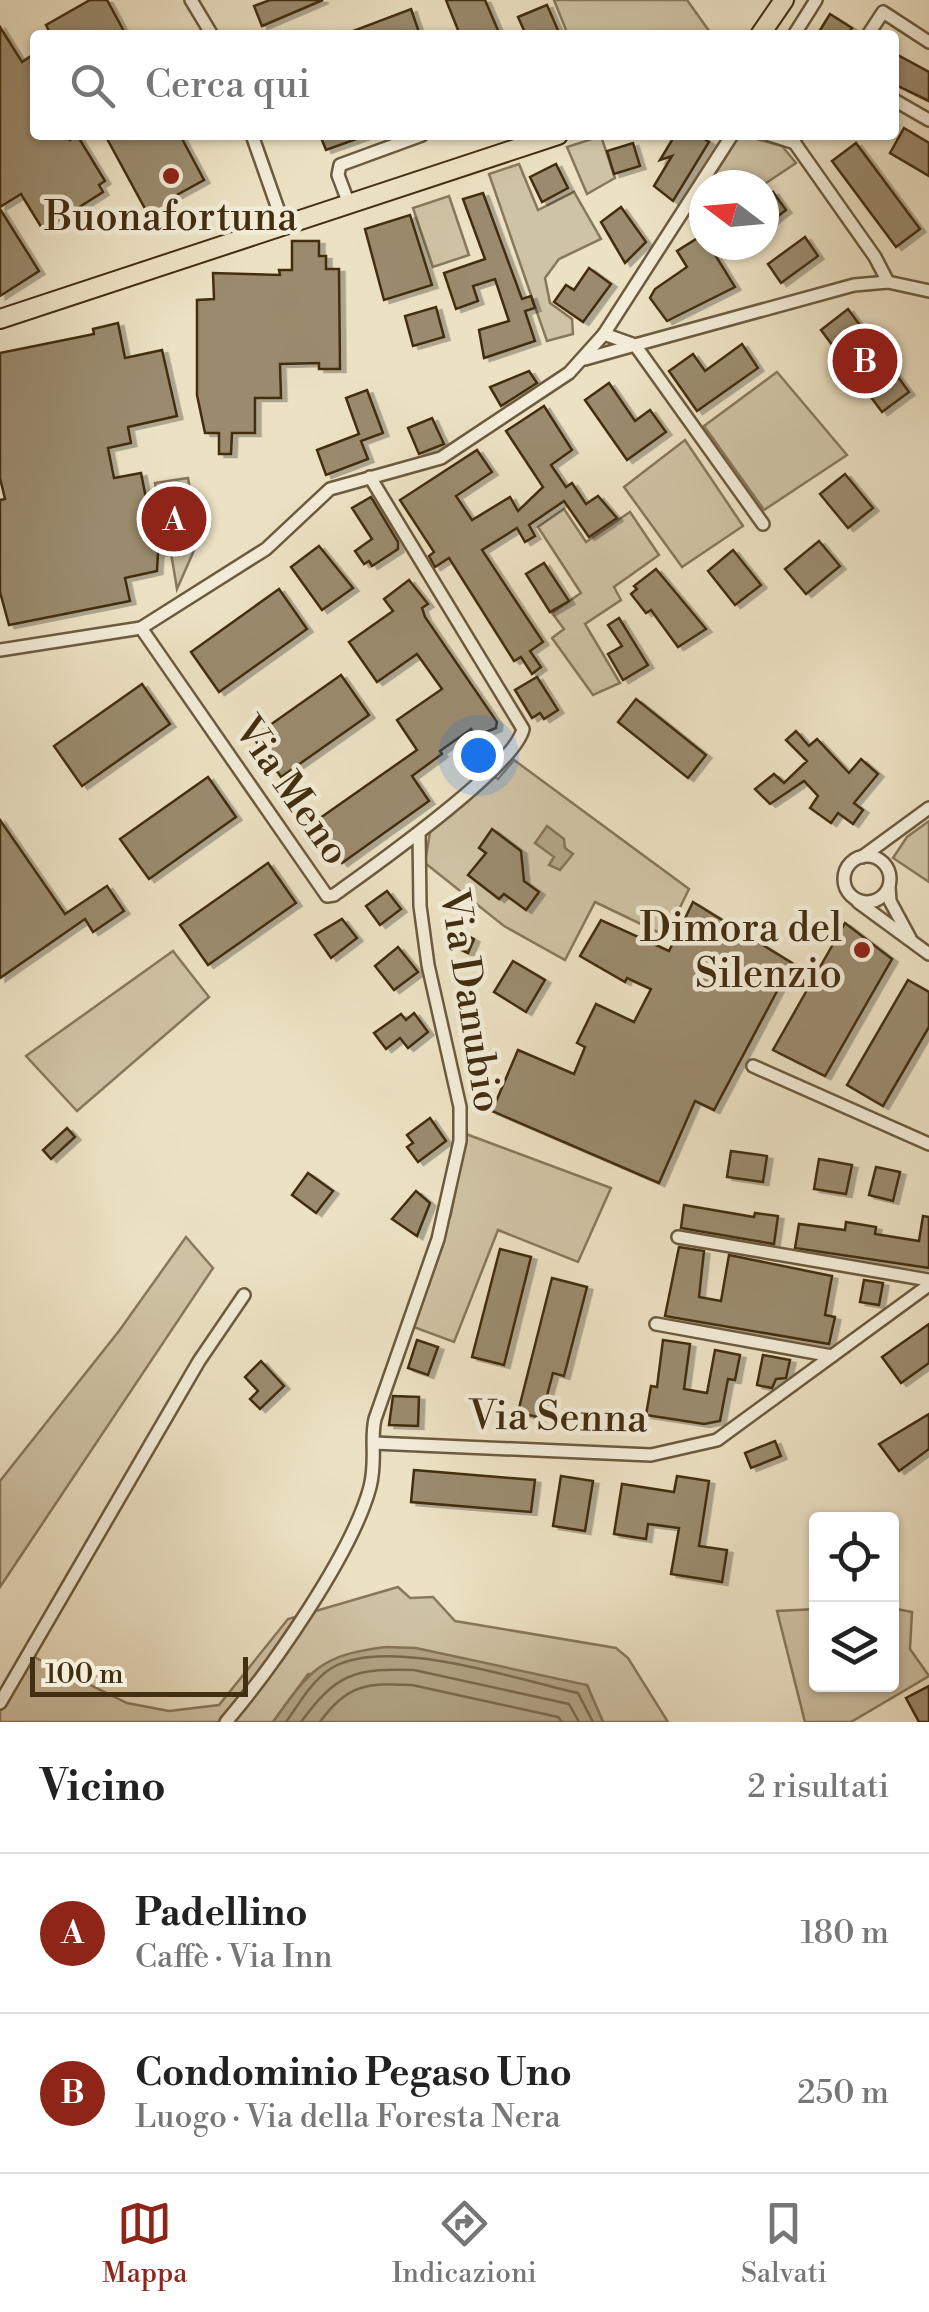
<!DOCTYPE html>
<html lang="it">
<head>
<meta charset="utf-8">
<style>
  :root { --surface:#fff; --page:#f2f2f2; --text:#222; --muted:#767676; --line:#e0e0e0; --accent:#8f2418 }
  body { margin:0; font-family:"Libre Bodoni",serif; background:var(--page); color:var(--text) }
  .controls { position:absolute; right:30px; bottom:30px; display:grid; overflow:hidden; border-radius:10px; box-shadow:0 2px 8px #0004 }
  .controls button { width:90px; height:90px; display:grid; place-items:center; padding:0; border:0; border-bottom:2px solid var(--line); background:var(--surface); color:var(--text); font:50px sans-serif }
  .compass { position:absolute; left:689px; top:170px; width:90px; height:90px; border-radius:50%; background:var(--surface); box-shadow:0 2px 8px #0004; rotate:286deg }
  .scale { position:absolute; left:30px; bottom:25px; width:218px; box-sizing:border-box; padding-left:10px; border:5px solid #422e11; border-top:0; font-size:28px; line-height:35px; white-space:nowrap; color:#422e11; -webkit-text-stroke:8px #f3ecd8; paint-order:stroke }
  .you { position:absolute; left:478px; top:755px; width:35px; height:35px; margin:-25px; border:8px solid #fff; border-radius:50%; background:#1a73e8; box-shadow:0 0 0 15px #1a73e833 }
  .badge { display:grid; place-items:center; width:65px; height:65px; border-radius:50%; background:var(--accent); color:#fff; font-size:32px; font-weight:700 }
  .pin { position:absolute; translate:-50% -50%; border:5px solid #fff; box-shadow:0 2px 10px #0006 }
  .list { margin:0; padding:0; list-style:none }
  h2 { display:flex; justify-content:space-between; align-items:center; height:130px; margin:0; padding:0 40px; font-size:42px }
  h2 small { font-size:32px; font-weight:400; color:var(--muted) }
  .list li { display:grid; grid-template-columns:65px 1fr auto; gap:30px; align-items:center; box-sizing:border-box; height:160px; padding:0 40px; border-top:2px solid var(--line) }
  .list b { display:block; font-size:38px; white-space:nowrap }
  .list p { margin:0; font-size:32px; white-space:nowrap; color:var(--muted) }
  .list em { font-size:32px; font-style:normal; color:var(--muted) }
  .icon { flex:none; width:55px; height:55px; fill:none; stroke:currentColor; stroke-width:2; stroke-linecap:round; stroke-linejoin:round }
  .map { position:relative; flex:none; width:929px; height:1722px; overflow:hidden }
  .search { position:absolute; background:var(--surface); box-shadow:0 2px 8px #0004; left:30px; right:30px; top:30px; height:110px; display:flex; align-items:center; gap:25px; box-sizing:border-box; padding:0 35px; border-radius:10px; color:var(--muted); font-size:38px }
  .sheet { height:450px; background:var(--surface) }
  nav { display:flex; justify-content:space-around; align-items:center; box-sizing:border-box; height:140px; border-top:2px solid var(--line); background:var(--surface); font-size:28px; color:var(--muted) }
  nav a { display:grid; justify-items:center; gap:5px }
  nav .on { color:var(--accent) }
  .map>svg:first-child { display:block }
  .green { fill:#cfc3a5; stroke:#88785b; stroke-width:2.5 }
  .water { fill:#b2a486; stroke:#857557; stroke-width:2.5 }
  .lines { fill:none; stroke-linecap:round; stroke-linejoin:round }
  .shore { stroke:#7a694c; stroke-width:2.5 }
  .building { fill:#9a8b6e; stroke:#422e11; stroke-width:2.5; filter:url(#shadow) }
  .minor-casing { stroke:#6c5b3e; stroke-width:16 }
  .primary-casing { stroke:#422e11; stroke-width:22 }
  .minor { stroke:#f3ecd8; stroke-width:11 }
  .primary { stroke:#ece1c3; stroke-width:18 }
  .poi-dot { fill:#8f2418; stroke:#f3ecd8; stroke-width:4 }
  .labels { text-anchor:middle; stroke-width:9; stroke-linejoin:round; paint-order:stroke }
  .poi-label { font-size:40px; fill:#422e11; stroke:#f3ecd8 }
  .street-label { font-size:40px; fill:#422e11; stroke:#f3ecd8 }
</style>
</head>
<body>
<div class="map">
<svg width="929" height="1722" viewBox="0 0 929 1722">
  <defs>
    <filter id="shadow"><feDropShadow dx="5.5" dy="3" stdDeviation="0" flood-color="#0004"/></filter>
  </defs>
  <rect width="100%" height="100%" fill="#ece1c3"/>
  <filter id="stains"><feTurbulence type="fractalNoise" baseFrequency=".002" numOctaves="4"/><feColorMatrix values="0 0 0 0 .2 0 0 0 0 .09 0 0 0 0 .02 0 0 0 .5 -.17"/></filter>
  <radialGradient id="worn" r=".72"><stop offset=".6" stop-color="#630" stop-opacity="0"/><stop offset="1" stop-color="#630" stop-opacity=".3"/></radialGradient>
  <g class="green">
    <polygon points="554,0 687,0 712,35 568,35"/>
    <polygon points="601,136 615,178 587,194 567,147"/>
    <polygon points="749,137 782,146 796,163 763,185 708,185 737,139"/>
    <polygon points="519,164 538,210 574,192 601,239 559,259 545,278 550,303 572,319 573,334 547,341 489,174"/>
    <polygon points="449,196 469,255 433,267 413,208"/>
    <polygon points="777,372 847,455 764,510 704,426"/>
    <polygon points="685,440 743,526 682,567 624,487"/>
    <polygon points="188,478 199,539 177,589 171,553 185,550 177,498 158,500 155,483"/>
    <polygon points="564,509 586,542 630,512 659,555 614,587 621,600 585,624 620,683 593,695 552,638 564,629 552,613 581,593 538,527"/>
    <polygon points="514,760 689,889 666,936 595,902 565,960 504,926 425,863 430,832 493,776 498,779"/>
    <polygon points="929,821 929,882 893,858 907,837"/>
    <polygon points="173,951 209,997 77,1111 26,1056"/>
    <polygon points="466,1134 611,1188 578,1262 498,1230 454,1342 411,1326 451,1214"/>
    <polygon points="186,1237 213,1268 0,1587 0,1481 119,1331"/>
    <polygon points="398,1587 410,1598 433,1597 455,1621 616,1648 628,1658 668,1722 603,1722 587,1685 308,1674 273,1722 0,1722 0,1703 30,1655 127,1703 169,1711 219,1705 288,1619"/>
    <polygon points="892,1608 912,1612 910,1649 929,1676 851,1722 805,1722 777,1611 816,1609 816,1684 892,1684"/>
  </g>
  <g class="water">
    <polygon points="547,826 564,839 565,848 573,854 560,870 549,865 554,857 535,843"/>
    <path d="M386,1647L416,1648L587,1685L603,1722H273C310,1670 320,1655 386,1647Z"/>
  </g>
  <g class="lines">
    <g class="shore">
      <path d="M286,1722C299,1704 311,1682 330,1669C384,1634 518,1680 578,1693L593,1722"/>
      <path d="M301,1722C336,1674 354,1668 414,1670L569,1704L579,1722"/>
      <path d="M320,1722C347,1684 367,1683 412,1685L558,1717L562,1722"/>
    </g>
  </g>
  <g class="building">
    <polygon points="90,0 107,0 126,35 51,35 46,25"/>
    <polygon points="270,0 323,0 262,26 254,6"/>
    <polygon points="446,0 485,0 500,35 460,35"/>
    <polygon points="547,5 560,35 526,35 518,17"/>
    <polygon points="411,9 420,35 345,35 345,34"/>
    <polygon points="830,14 852,28 847,35 817,35"/>
    <polygon points="0,27 22,62 31,56 35,62 35,135 67,135 70,140 77,135 105,181 99,185 103,192 43,230 21,194 0,207"/>
    <polygon points="894,53 929,72 929,101 894,84"/>
    <polygon points="904,128 929,143 929,176 890,153"/>
    <polygon points="105,135 180,135 204,180 166,201 175,216 155,227"/>
    <polygon points="320,135 364,135 365,136 326,150"/>
    <polygon points="675,135 698,135 709,142 673,201 654,186 672,156 660,160"/>
    <polygon points="633,143 640,166 614,174 607,151"/>
    <polygon points="856,143 920,229 896,247 832,161"/>
    <polygon points="556,164 568,188 542,202 530,177"/>
    <polygon points="773,192 786,210 764,227 764,198"/>
    <polygon points="483,193 522,299 531,296 535,308 525,311 535,341 484,358 479,330 509,321 495,279 473,286 478,301 456,309 444,273 485,259 463,199"/>
    <polygon points="621,207 646,242 625,263 601,222"/>
    <polygon points="0,209 39,271 0,296"/>
    <polygon points="410,215 432,285 384,300 365,229"/>
    <polygon points="704,234 704,245 709,245 735,287 667,321 650,298 655,289 687,267 677,251"/>
    <polygon points="805,237 818,256 781,283 768,264"/>
    <polygon points="292,241 319,241 319,256 326,256 326,269 339,269 340,369 319,369 319,363 280,364 281,398 255,398 255,433 232,433 231,454 219,454 219,433 205,433 197,395 197,300 214,299 213,273 280,275 279,270 292,270"/>
    <polygon points="589,268 611,284 583,322 554,302 566,285 574,290"/>
    <polygon points="436,307 444,337 413,346 405,316"/>
    <polygon points="848,309 909,392 882,412 821,330"/>
    <polygon points="118,323 125,358 162,350 177,416 128,427 131,443 108,448 114,478 141,473 150,518 181,513 186,542 177,543 178,550 158,553 157,571 125,578 130,601 9,625 0,592 0,500 5,499 0,478 0,353 94,334 93,329"/>
    <polygon points="742,344 758,368 697,411 669,371 693,354 705,371"/>
    <polygon points="529,371 537,383 501,406 490,387"/>
    <polygon points="609,383 635,421 650,410 666,432 627,460 585,400"/>
    <polygon points="367,390 383,433 361,441 368,459 326,475 317,450 359,434 346,398"/>
    <polygon points="544,406 572,450 551,465 566,487 572,483 586,504 598,496 617,518 589,537 564,501 529,525 535,536 525,542 517,528 482,550 543,642 530,651 541,667 532,674 521,657 514,661 449,558 435,567 429,556 434,552 400,500 477,450 492,472 456,496 472,520 510,497 518,511 543,487 506,431"/>
    <polygon points="432,418 444,444 419,454 408,428"/>
    <polygon points="845,474 873,508 848,528 820,494"/>
    <polygon points="371,497 398,542 398,549 372,566 369,561 364,564 355,551 372,539 352,508"/>
    <polygon points="819,541 840,566 806,594 785,569"/>
    <polygon points="319,546 353,588 322,610 291,567"/>
    <polygon points="733,550 761,585 735,605 708,571"/>
    <polygon points="544,563 569,601 550,612 526,574"/>
    <polygon points="656,569 706,629 678,647 651,610 646,613 631,594 637,589 634,586"/>
    <polygon points="409,580 428,604 422,608 425,617 497,722 496,728 476,736 471,729 440,751 442,754 412,776 429,801 342,863 313,823 417,750 397,720 442,689 417,654 377,682 349,642 393,611 384,599"/>
    <polygon points="279,589 307,629 219,692 191,652"/>
    <polygon points="619,618 648,665 623,680 608,654 622,646 608,625"/>
    <polygon points="341,675 369,715 281,777 253,737"/>
    <polygon points="537,677 558,710 544,719 540,713 532,718 515,690"/>
    <polygon points="142,684 170,724 82,786 54,746"/>
    <polygon points="636,699 706,755 688,778 618,722"/>
    <polygon points="796,731 809,746 817,739 849,773 861,759 878,774 854,803 863,810 853,824 838,813 831,823 810,808 818,796 804,781 770,804 755,789 774,774 784,783 807,761 786,740"/>
    <polygon points="208,777 236,817 149,879 120,839"/>
    <polygon points="0,820 65,914 107,886 124,911 93,932 85,919 0,978"/>
    <polygon points="492,829 521,851 524,881 539,892 526,910 504,894 499,899 468,875 486,853 479,848"/>
    <polygon points="268,863 296,903 208,965 180,925"/>
    <polygon points="387,891 401,909 380,925 366,906"/>
    <polygon points="693,902 792,963 714,1110 695,1101 659,1183 492,1111 518,1050 574,1074 585,1047 577,1043 596,1004 634,1022 651,989 627,978 625,982 580,956 601,920 669,951"/>
    <polygon points="342,919 357,938 331,958 315,935"/>
    <polygon points="845,923 892,959 825,1076 773,1050"/>
    <polygon points="454,929 474,939 468,953 447,943"/>
    <polygon points="398,947 418,972 394,990 375,966"/>
    <polygon points="513,961 545,980 526,1012 494,992"/>
    <polygon points="908,980 929,992 929,1027 883,1106 847,1085"/>
    <polygon points="414,1013 428,1032 408,1048 400,1038 386,1049 374,1033 401,1014 406,1020"/>
    <polygon points="430,1118 446,1141 418,1162 407,1147 413,1143 407,1135"/>
    <polygon points="67,1128 75,1137 51,1159 43,1150"/>
    <polygon points="731,1151 767,1156 763,1182 727,1177"/>
    <polygon points="819,1159 852,1165 846,1194 814,1189"/>
    <polygon points="876,1167 900,1172 893,1201 869,1195"/>
    <polygon points="308,1173 333,1191 316,1213 292,1195"/>
    <polygon points="416,1191 430,1203 417,1236 392,1219"/>
    <polygon points="684,1205 754,1217 755,1213 778,1216 774,1244 681,1228"/>
    <polygon points="923,1216 929,1217 929,1268 795,1248 799,1224 845,1230 846,1222 876,1227 875,1234 919,1241"/>
    <polygon points="679,1247 704,1251 699,1297 721,1301 729,1255 832,1276 825,1315 835,1317 829,1344 665,1316"/>
    <polygon points="500,1249 531,1257 504,1365 472,1357"/>
    <polygon points="552,1278 587,1287 564,1376 553,1373 541,1418 518,1412"/>
    <polygon points="864,1280 883,1283 879,1305 860,1302"/>
    <polygon points="929,1324 929,1363 901,1383 882,1357"/>
    <polygon points="417,1340 438,1347 428,1375 408,1368"/>
    <polygon points="663,1340 690,1344 684,1389 707,1393 715,1350 740,1355 735,1380 728,1379 720,1421 704,1424 646,1415 651,1386 657,1387"/>
    <polygon points="763,1355 790,1360 786,1378 776,1379 772,1388 757,1385"/>
    <polygon points="261,1361 284,1386 260,1409 250,1399 258,1391 245,1377"/>
    <polygon points="393,1396 419,1397 418,1426 389,1425"/>
    <polygon points="929,1414 929,1449 899,1471 879,1444"/>
    <polygon points="775,1441 781,1456 751,1468 745,1453"/>
    <polygon points="414,1470 535,1480 531,1512 411,1502"/>
    <polygon points="561,1476 593,1481 585,1531 553,1526"/>
    <polygon points="677,1476 709,1481 699,1546 727,1550 722,1582 671,1574 679,1528 648,1524 646,1539 614,1534 622,1484 674,1492"/>
    <polygon points="929,1686 929,1722 919,1722 906,1698"/>
  </g>
  <g class="lines">
    <defs>
      <g id="minor">
        <polyline points="191,0 212,35"/>
        <polyline points="794,35 816,0"/>
        <polyline points="868,35 883,12 929,42"/>
        <polyline points="894,100 929,120"/>
        <polyline points="252,135 284,226"/>
        <polyline points="770,135 795,143"/>
        <polyline points="789,135 875,257 888,282 929,291"/>
        <polyline points="349,204 338,175 340,165 422,135"/>
        <polyline points="604,334 635,345 854,285 888,282"/>
        <polyline points="585,359 635,345 763,524"/>
        <path d="M141,628L327,896L334,895C370,869 515,767 523,729L370,477"/>
        <polyline points="0,650 141,628 266,549 330,489 441,458 569,373 604,334 732,135"/>
        <circle cx="867" cy="879" r="23"/>
        <polyline points="862,857 929,808"/>
        <polyline points="889,887 890,901 910,938"/>
        <polyline points="858,902 929,954"/>
        <polyline points="753,1066 929,1144"/>
        <polyline points="678,1237 929,1280"/>
        <polyline points="656,1324 832,1356"/>
        <polyline points="374,1443 651,1455 717,1440 929,1285"/>
        <polyline points="0,1703 199,1361 244,1295"/>
        <path d="M226,1722C272,1668 352,1554 370,1487C377,1459 370,1441 375,1419L438,1239L460,1141V1107L428,965L420,906L419,833"/>
      </g>
      <g id="primary">
        <polyline points="760,35 784,0"/>
        <polyline points="0,319 558,135"/>
      </g>
    </defs>
    <use href="#minor" class="minor-casing"/>
    <use href="#primary" class="primary-casing"/>
    <use href="#minor" class="minor"/>
    <use href="#primary" class="primary"/>
  </g>
  <g class="poi-dot">
    <circle cx="171" cy="176" r="10"/>
    <circle cx="862" cy="950" r="10"/>
  </g>
  <g class="labels">
    <g class="poi-label">
      <text x="171" y="230">Buonafortuna</text>
      <text x="842" y="941" text-anchor="end">Dimora del<tspan x="842" dy="46">Silenzio</tspan></text>
    </g>
    <g class="street-label">
      <text transform="translate(293 790) rotate(55)" y="14">Via Meno</text>
      <text transform="translate(472 1001) rotate(81)" y="14">Via Danubio</text>
      <text transform="translate(558 1416) rotate(1)" y="14">Via Senna</text>
    </g>
  </g>
  <rect width="100%" height="100%" filter="url(#stains)"/>
  <rect width="100%" height="100%" fill="url(#worn)"/>
</svg>
<div class="controls">
<button><svg class="icon" aria-label="locate" viewBox="0 0 24 24"><circle cx="12" cy="12" r="6"/><path d="M12 2v4M12 18v4M2 12h4M18 12h4"/></svg></button>
<button><svg class="icon" aria-label="layers" viewBox="0 0 24 24"><path d="M12 4l9 5-9 5-9-5zM3 14l9 5 9-5"/></svg></button>
</div>
<svg class="compass" viewBox="-18 -18 36 36"><path d="M0-13l5 13h-10z" fill="#e53935"/><path d="M0 13l5-13h-10z" fill="#767676"/></svg>
<div class="scale">100 m</div>
<div class="you"></div>
<div class="pin badge" style="left:174px;top:519px">A</div>
<div class="pin badge" style="left:865px;top:361px">B</div>
<div class="search"><svg class="icon" aria-label="search" viewBox="0 0 24 24"><circle cx="10" cy="10" r="6"/><path d="M15 15l6 6"/></svg>Cerca qui</div>
</div>
<section class="sheet">
<h2>Vicino<small>2 risultati</small></h2>
<ul class="list">
<li><span class="badge">A</span><div><b>Padellino</b><p>Caffè · Via Inn</p></div><em>180 m</em></li>
<li><span class="badge">B</span><div><b>Condominio Pegaso Uno</b><p>Luogo · Via della Foresta Nera</p></div><em>250 m</em></li>
</ul>
</section>
<nav>
<a class="on"><svg class="icon" aria-label="map" viewBox="0 0 24 24"><path d="M3 6l6-2 6 2 6-2v14l-6 2-6-2-6 2zM9 4v14M15 6v14"/></svg>Mappa</a>
<a><svg class="icon" aria-label="directions" viewBox="0 0 24 24"><path d="M12 3l9 9-9 9-9-9zM9 14v-3h6M13 9l2 2-2 2"/></svg>Indicazioni</a>
<a><svg class="icon" aria-label="saved" viewBox="0 0 24 24"><path d="M7 4h10v16l-5-4-5 4z"/></svg>Salvati</a>
</nav>
</body>
</html>
